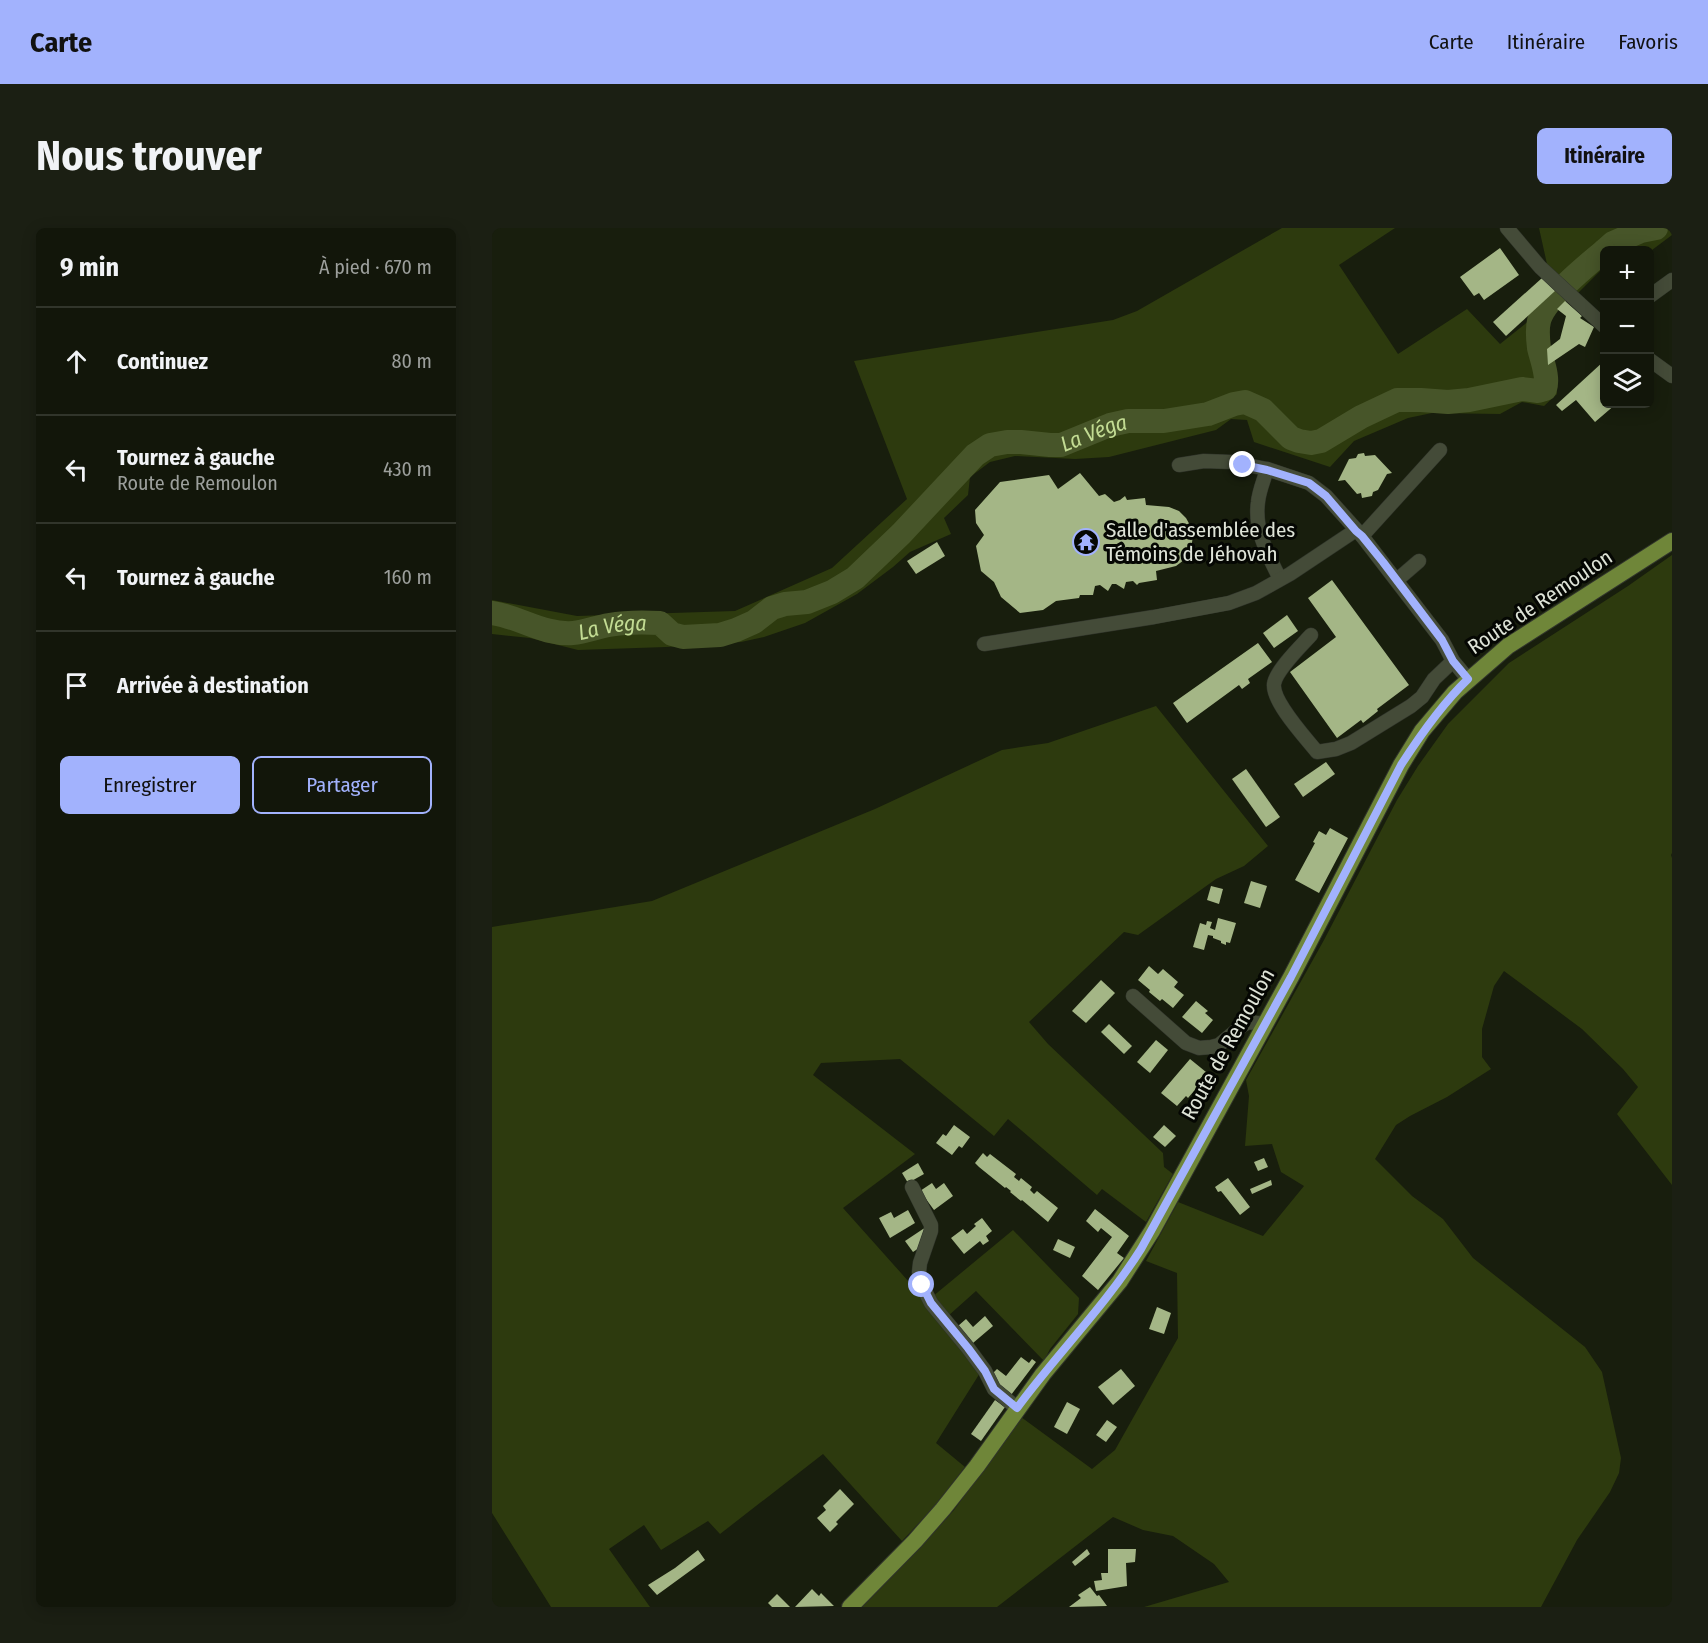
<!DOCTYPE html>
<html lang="fr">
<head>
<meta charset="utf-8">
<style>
  :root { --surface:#12160a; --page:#1b1f13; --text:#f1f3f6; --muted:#9c9f9c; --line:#31352b; --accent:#a2b2fd }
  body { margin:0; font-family:"Fira Sans Condensed",sans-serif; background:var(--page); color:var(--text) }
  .controls { position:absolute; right:18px; top:18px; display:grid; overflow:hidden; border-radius:9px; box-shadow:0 3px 15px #0003 }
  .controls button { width:54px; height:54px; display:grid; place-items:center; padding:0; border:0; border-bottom:2px solid var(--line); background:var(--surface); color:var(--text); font:30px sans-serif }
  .stop { position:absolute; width:18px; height:18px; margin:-14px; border:4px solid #a2b2fd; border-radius:50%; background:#fff }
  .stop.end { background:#a2b2fd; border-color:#fff; box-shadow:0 2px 6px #0008 }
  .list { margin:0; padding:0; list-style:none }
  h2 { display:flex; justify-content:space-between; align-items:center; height:78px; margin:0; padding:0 24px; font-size:26px }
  h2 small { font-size:20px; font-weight:400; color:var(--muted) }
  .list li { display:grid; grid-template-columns:39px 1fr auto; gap:18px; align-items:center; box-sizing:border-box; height:108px; padding:0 24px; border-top:2px solid var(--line) }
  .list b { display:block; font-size:22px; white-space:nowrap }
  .list p { margin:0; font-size:20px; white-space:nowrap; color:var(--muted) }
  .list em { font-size:20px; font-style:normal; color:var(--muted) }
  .actions { display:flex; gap:12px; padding:18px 24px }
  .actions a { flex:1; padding:14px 0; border:2px solid var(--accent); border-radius:9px; text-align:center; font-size:21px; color:var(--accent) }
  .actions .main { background:var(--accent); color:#111 }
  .icon { flex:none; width:33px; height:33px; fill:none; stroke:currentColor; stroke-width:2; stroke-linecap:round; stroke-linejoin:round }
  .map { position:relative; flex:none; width:1180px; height:1379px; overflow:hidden; border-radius:9px }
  header { display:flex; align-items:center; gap:36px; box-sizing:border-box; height:84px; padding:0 30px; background:var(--accent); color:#111 }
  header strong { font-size:28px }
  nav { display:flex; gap:33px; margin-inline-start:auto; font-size:21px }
  .intro { display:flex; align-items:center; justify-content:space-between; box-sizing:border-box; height:144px; padding:0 36px }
  h1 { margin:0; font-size:42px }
  .button { padding:15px 27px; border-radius:9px; background:var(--accent); color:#111; font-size:21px; font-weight:700 }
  main { display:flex; gap:36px; padding:0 36px }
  aside { flex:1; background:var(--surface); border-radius:9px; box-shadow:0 3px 15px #0003 }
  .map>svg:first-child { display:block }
  .green { fill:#2d3a0e }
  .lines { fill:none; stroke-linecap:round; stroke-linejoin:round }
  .river { stroke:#475529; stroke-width:24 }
  .building { fill:#a4b686 }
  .minor-casing { stroke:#30342b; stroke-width:15 }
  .major-casing { stroke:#30342b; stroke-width:18 }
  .minor { stroke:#444b38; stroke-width:14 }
  .major { stroke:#6f8639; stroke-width:16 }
  .route { stroke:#a2b2fd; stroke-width:8 }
  .labels { text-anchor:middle; stroke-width:6; stroke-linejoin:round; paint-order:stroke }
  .poi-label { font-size:21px; fill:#dee3d7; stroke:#050703; text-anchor:start }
  .street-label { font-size:21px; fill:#dee3d7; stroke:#050703 }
  .water-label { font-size:22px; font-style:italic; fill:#c2db93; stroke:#050703 }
</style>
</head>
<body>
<header>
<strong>Carte</strong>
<nav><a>Carte</a><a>Itinéraire</a><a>Favoris</a></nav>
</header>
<div class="intro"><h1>Nous trouver</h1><a class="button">Itinéraire</a></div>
<main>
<aside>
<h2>9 min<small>À pied · 670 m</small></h2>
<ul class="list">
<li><svg class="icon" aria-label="ahead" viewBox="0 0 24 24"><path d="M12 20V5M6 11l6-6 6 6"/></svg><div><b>Continuez</b></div><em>80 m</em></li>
<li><svg class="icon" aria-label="left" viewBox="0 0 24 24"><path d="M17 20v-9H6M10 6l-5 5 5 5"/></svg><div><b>Tournez à gauche</b><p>Route de Remoulon</p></div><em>430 m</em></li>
<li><svg class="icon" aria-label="left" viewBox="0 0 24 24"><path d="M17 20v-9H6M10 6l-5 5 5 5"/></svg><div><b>Tournez à gauche</b></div><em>160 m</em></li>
<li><svg class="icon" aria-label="arrive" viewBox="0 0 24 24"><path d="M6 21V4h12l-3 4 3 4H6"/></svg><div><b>Arrivée à destination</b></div></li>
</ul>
<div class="actions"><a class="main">Enregistrer</a><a>Partager</a></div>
</aside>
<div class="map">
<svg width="1180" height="1379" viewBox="0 0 1180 1379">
  <rect width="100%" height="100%" fill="#181e0d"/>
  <g class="green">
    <polygon points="790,0 903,0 847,37 906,126 975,81 1008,116 1043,88 1039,104 1044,141 1062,143 1065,166 1052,178 1030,174 1008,186 940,185 916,190 862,213 838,239 762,214 755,192 739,191 724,202 617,229 583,231 523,228 498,234 478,249 476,267 452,290 459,306 418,324 401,339 365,366 313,395 272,409 249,414 174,419 86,422 38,410 0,406 0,372 85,388 243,383 340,340 415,271 362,133 621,92 645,83"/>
    <polygon points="1047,0 1180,0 1180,7 1160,22 1112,22 1112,39 1085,66 1064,46 1055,36"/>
    <polygon points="1180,327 1180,625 1179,627 1180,630 1180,957 1125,886 1146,859 1131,841 1090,801 1012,743 1002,758 990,801 990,829 999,841 955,869 918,888 904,897 883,931 920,968 951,991 981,1030 1093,1119 1110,1144 1129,1230 1127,1245 1118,1264 1085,1312 1049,1379 652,1379 737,1354 722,1336 681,1308 651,1302 621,1289 505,1379 370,1379 426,1322 462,1282 529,1189 600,1241 623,1222 686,1110 685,1045 654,1033 686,974 771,1008 812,958 789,944 780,916 753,918 757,868 754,852 832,712 905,572 926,538 956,496 1017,435 1136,358"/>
    <polygon points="664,478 776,618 752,638 724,651 646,707 632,704 537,794 556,816 671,925 672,939 681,946 654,994 610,961 605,967 516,891 502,908 408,831 329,835 321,847 423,926 351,980 434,1073 447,1096 488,1145 444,1215 473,1239 442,1279 410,1313 331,1226 228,1306 216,1293 169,1322 152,1297 117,1321 158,1379 59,1379 0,1285 0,699 160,673 383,581 510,522 556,515"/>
    <polygon points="521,1002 587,1070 586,1086 558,1121 552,1133 484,1063 456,1088 440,1069"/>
  </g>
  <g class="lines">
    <g class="river">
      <polyline points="1113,22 1121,15 1149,3 1164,0"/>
      <path id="s1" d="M0,385C29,389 50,407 81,405C93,404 105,399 117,397C134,394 151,394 168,395L180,406L191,409L228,407L244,402L262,394L280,380L293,376L315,374L340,364L363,350L409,306L483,227L498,217L515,214H529L558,217H569L618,197L636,193H672L716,186L742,176L753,174L771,182L799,210L807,213L819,215L829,213L869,189L905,172H929L956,174L977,172L1030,161L1046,163L1053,161C1057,149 1050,133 1047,120C1046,112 1045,101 1047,93C1052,72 1095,37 1112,23"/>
    </g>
  </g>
  <g class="building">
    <polygon points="1008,20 1027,47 992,72 987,65 982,68 968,49"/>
    <polygon points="1050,50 1063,63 1014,108 1001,94"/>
    <polygon points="1073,73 1090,88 1088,90 1102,99 1093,119 1087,116 1056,137 1055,121 1068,111 1074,88 1065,81"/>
    <polygon points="1112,133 1112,176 1124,176 1103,194 1084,172 1070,183 1064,177"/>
    <polygon points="872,225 873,228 883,227 900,245 895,246 886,262 881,264 880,268 870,270 869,265 865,266 853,252 846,253 857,231 864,230 866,226"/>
    <polygon points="588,245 607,268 613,266 622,274 628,272 633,268 635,272 653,270 654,277 677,279 687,283 694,290 699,299 701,307 699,322 692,332 684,338 664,343 665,352 647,355 645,357 641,353 634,354 632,361 624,356 620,356 616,363 608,357 603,358 601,367 588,367 587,370 564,373 551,382 528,385 509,369 502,354 489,343 484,318 492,307 484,295 483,282 508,254 557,247 566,261"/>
    <polygon points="445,314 453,328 424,346 415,333"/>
    <polygon points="840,352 917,457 885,481 886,483 871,495 869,492 845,510 798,444 844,409 816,370"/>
    <polygon points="795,387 806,403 782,420 771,405"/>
    <polygon points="766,415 780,434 756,451 758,455 750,461 747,457 695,495 681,475"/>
    <polygon points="834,534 843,546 811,569 802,556"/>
    <polygon points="754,541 788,589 774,599 740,551"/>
    <polygon points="838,600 856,610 827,665 803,652 823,615 821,614 827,603 834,607"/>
    <polygon points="759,653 775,658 768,680 752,675"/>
    <polygon points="719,658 731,661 727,676 715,672"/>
    <polygon points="726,690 744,695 738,715 734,714 734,717 729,715 729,713 721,710 721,708 716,707 712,722 701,719 708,695 714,697 715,693 720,694 718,700 723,702"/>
    <polygon points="657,738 666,746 671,741 686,754 682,759 692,767 681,780 670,771 668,773 657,764 658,762 646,752"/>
    <polygon points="609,752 623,765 594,795 580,783"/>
    <polygon points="704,773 716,783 713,785 721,792 710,805 690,789"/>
    <polygon points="617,796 640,818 632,826 609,804"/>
    <polygon points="664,812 676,822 658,845 645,834"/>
    <polygon points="698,831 714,844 705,854 708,856 696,870 694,868 685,878 669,865"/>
    <polygon points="462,897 478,909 470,920 467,918 460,927 444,915 451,906 454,908"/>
    <polygon points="672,897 684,908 673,919 661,909"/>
    <polygon points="491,925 495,929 498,926 524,946 522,949 527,953 529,950 540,959 538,962 542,966 545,963 566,980 556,994 530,972 529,973 518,964 519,963 514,959 513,960 487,939 483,935"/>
    <polygon points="772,930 776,939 766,943 762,934"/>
    <polygon points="426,935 432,946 416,955 410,945"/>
    <polygon points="736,950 758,979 748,987 729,963 726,964 723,959"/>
    <polygon points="779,952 780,957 760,966 758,961"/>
    <polygon points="440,955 444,961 452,955 461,968 442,982 428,963"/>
    <polygon points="603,981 637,1008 625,1025 632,1030 606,1062 590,1048 620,1009 609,1000 606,1004 594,993"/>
    <polygon points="416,982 423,995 398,1010 387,990 399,984 402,990"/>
    <polygon points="490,990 500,1003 494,1008 497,1013 491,1017 488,1013 472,1026 459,1010 471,1001 475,1006 484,998 482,996"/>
    <polygon points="434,999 427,1020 421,1024 413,1013"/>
    <polygon points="566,1011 583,1019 578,1030 561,1022"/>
    <polygon points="665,1079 679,1085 672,1106 657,1101"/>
    <polygon points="493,1088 501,1098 481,1115 466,1098 474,1091 481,1099"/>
    <polygon points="529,1129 537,1135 540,1131 544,1134 519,1167 501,1153 502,1144 505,1141 514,1148"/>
    <polygon points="629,1141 643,1158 621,1177 606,1159"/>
    <polygon points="503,1172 513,1179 489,1213 479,1206"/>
    <polygon points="575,1174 588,1181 575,1206 562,1199"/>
    <polygon points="615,1192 625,1199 614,1214 604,1207"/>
    <polygon points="348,1261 362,1276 344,1294 346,1296 338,1304 325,1290 334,1282 331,1278"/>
    <polygon points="595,1321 598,1326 583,1338 580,1334"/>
    <polygon points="616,1321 644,1321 643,1334 634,1335 635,1358 604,1363 602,1353 610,1352 609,1345 616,1345"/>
    <polygon points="206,1322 213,1332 165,1367 156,1357 183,1340"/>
    <polygon points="598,1359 605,1368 607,1367 615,1378 577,1379 589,1370 586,1367"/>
    <polygon points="320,1361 327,1368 329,1365 342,1378 303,1379"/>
    <polygon points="285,1366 298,1379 280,1379 276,1375"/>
  </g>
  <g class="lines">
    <defs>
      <g id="minor">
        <polyline points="1015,0 1048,39 1112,98"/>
        <polyline points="1158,68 1180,52"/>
        <polyline points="1158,132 1180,148"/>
        <polyline points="687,237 712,233 739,234 775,241 817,255 834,268 870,308 950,412 961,433 976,451"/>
        <path d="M775,241C772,252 767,263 766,274C762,302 776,327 788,351"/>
        <polyline points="870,308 948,222"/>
        <polyline points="905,352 927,333"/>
        <path d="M819,407C810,417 784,442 782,456C780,474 814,510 825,524L844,521L859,515L919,478L930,469L942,451L961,433"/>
        <polyline points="492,416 662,389 737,375 764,365 798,346 864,302"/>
        <polyline points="641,768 694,815 707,820 719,819 727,817 751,797 757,794 773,796"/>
        <polyline points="420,959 439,997 439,1003 428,1035 427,1044 430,1057 439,1075 476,1120 493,1143 502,1161 525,1180"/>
      </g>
      <polyline id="major" points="358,1379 423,1313 451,1281 485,1238 551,1146 628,1053 660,1003 799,749 909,537 930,503 963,464 1016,418 1180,313"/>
    </defs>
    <use href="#minor" class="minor-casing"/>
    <use href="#major" class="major-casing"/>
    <use href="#minor" class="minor"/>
    <use href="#major" class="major"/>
  </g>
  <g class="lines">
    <path class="route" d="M430,1057L439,1075L476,1120L493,1143L502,1161L525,1180C565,1126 613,1078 649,1021L799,749L909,537C929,506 950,476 976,451L961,433L950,412L891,334L870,308L864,303L834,268L817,255L775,242L751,237"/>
  </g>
  <defs>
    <symbol id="temple-ring" viewBox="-11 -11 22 22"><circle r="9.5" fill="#050703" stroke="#a2b2fd" stroke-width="1.5"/><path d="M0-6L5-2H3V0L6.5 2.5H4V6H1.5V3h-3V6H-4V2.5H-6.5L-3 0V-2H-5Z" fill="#a2b2fd"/></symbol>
  </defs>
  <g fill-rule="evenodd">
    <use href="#temple-ring" x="579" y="299" width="30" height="30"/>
  </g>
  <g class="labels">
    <g class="poi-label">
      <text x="614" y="309">Salle d'assemblée des<tspan x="614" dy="24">Témoins de Jéhovah</tspan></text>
    </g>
    <g class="street-label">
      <text transform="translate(1048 374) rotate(-34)" y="7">Route de Remoulon</text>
      <text transform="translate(736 816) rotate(-61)" y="7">Route de Remoulon</text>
    </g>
    <g class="water-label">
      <text dy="8" stroke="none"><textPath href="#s1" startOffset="682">La Véga</textPath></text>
      <text dy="8" stroke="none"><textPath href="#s1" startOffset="124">La Véga</textPath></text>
    </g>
  </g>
</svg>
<div class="controls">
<button>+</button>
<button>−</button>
<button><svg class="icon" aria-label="layers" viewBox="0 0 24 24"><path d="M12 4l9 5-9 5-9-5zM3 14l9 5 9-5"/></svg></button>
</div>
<div class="stop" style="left:430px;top:1057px"></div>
<div class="stop end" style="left:751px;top:237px"></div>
</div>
</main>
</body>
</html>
